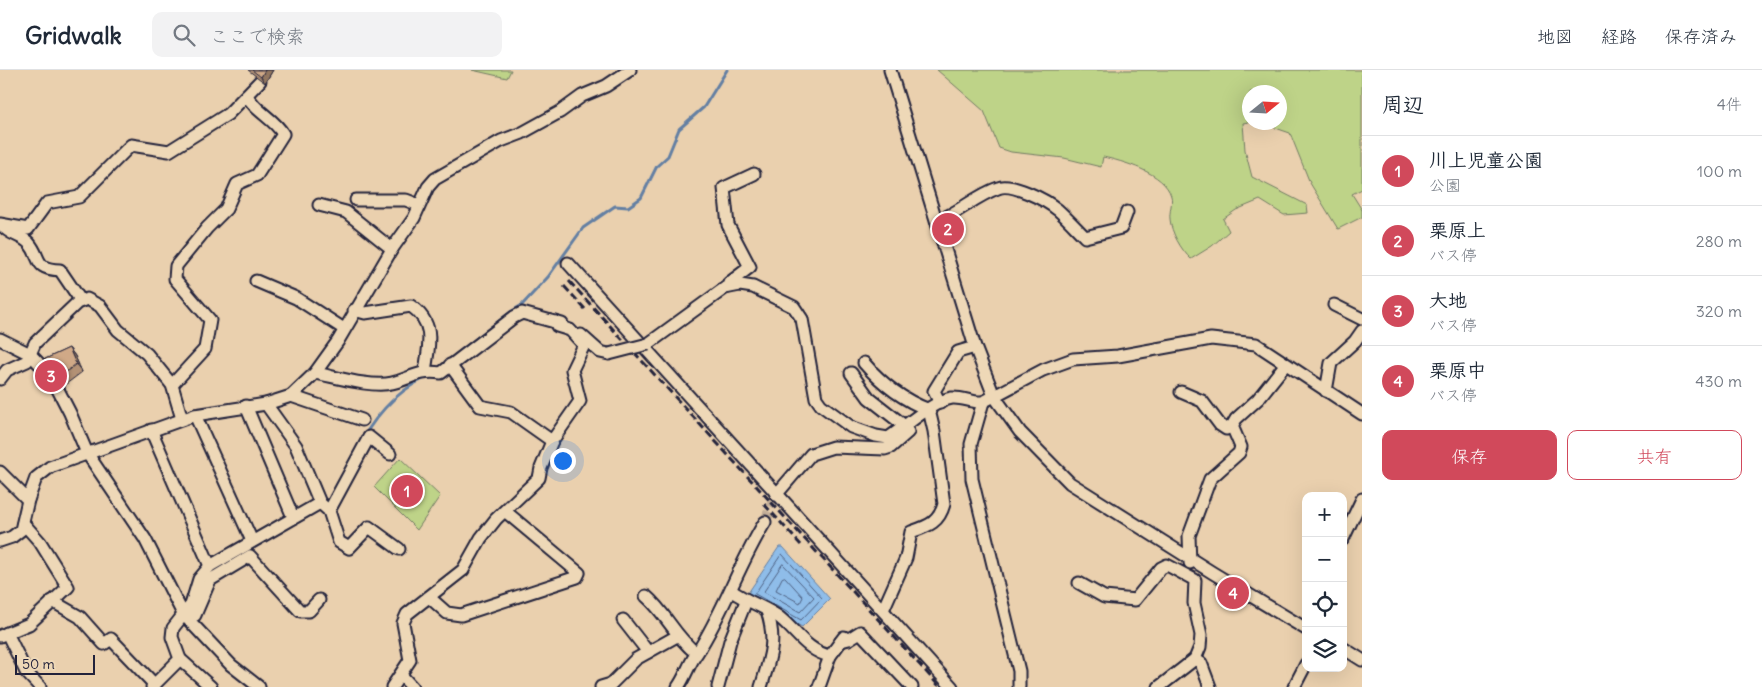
<!DOCTYPE html>
<html lang="ja">
<head>
<meta charset="utf-8">
<style>
  :root { --surface:#fff; --page:#f2f2f3; --text:#1f2937; --muted:#747a83; --line:#e0e1e3; --accent:#d1495b }
  body { margin:0; font-family:Delius,"Klee One",sans-serif; background:var(--page); color:var(--text) }
  .controls { position:absolute; right:15px; bottom:15px; display:grid; overflow:hidden; border-radius:10px; box-shadow:0 5px 20px #0002 }
  .controls button { width:45px; height:45px; display:grid; place-items:center; padding:0; border:0; border-bottom:1px solid var(--line); background:var(--surface); color:var(--text); font:25px sans-serif }
  .compass { position:absolute; left:1242px; top:15px; width:45px; height:45px; border-radius:50%; background:var(--surface); box-shadow:0 5px 20px #0002; rotate:72deg }
  .scale { position:absolute; left:15px; bottom:12px; width:80px; box-sizing:border-box; padding-left:5px; border:2px solid #22223b; border-top:0; font-size:14px; line-height:18px; white-space:nowrap; color:#22223b; -webkit-text-stroke:4px #eed8b7; paint-order:stroke }
  .you { position:absolute; left:562px; top:390px; width:18px; height:18px; margin:-12px; border:4px solid #fff; border-radius:50%; background:#1a73e8; box-shadow:0 0 0 8px #1a73e833 }
  .badge { display:grid; place-items:center; width:32px; height:32px; border-radius:50%; background:var(--accent); color:#fff; font-size:16px; font-weight:700 }
  .pin { position:absolute; translate:-50% -50%; border:2px solid #fff; box-shadow:0 1px 5px #0006 }
  .list { margin:0; padding:0; list-style:none }
  h2 { display:flex; justify-content:space-between; align-items:center; height:65px; margin:0; padding:0 20px; font-size:21px }
  h2 small { font-size:16px; font-weight:400; color:var(--muted) }
  .list li { display:grid; grid-template-columns:32px 1fr auto; gap:15px; align-items:center; box-sizing:border-box; height:70px; padding:0 20px; border-top:1px solid var(--line) }
  .list b { display:block; font-size:19px; white-space:nowrap }
  .list p { margin:0; font-size:16px; white-space:nowrap; color:var(--muted) }
  .list em { font-size:16px; font-style:normal; color:var(--muted) }
  .actions { display:flex; gap:10px; padding:15px 20px }
  .actions a { flex:1; padding:11px 0; border:1px solid var(--accent); border-radius:10px; text-align:center; font-size:18px; color:var(--accent) }
  .actions .main { background:var(--accent); color:#fff }
  .icon { flex:none; width:28px; height:28px; fill:none; stroke:currentColor; stroke-width:2; stroke-linecap:round; stroke-linejoin:round }
  .map { position:relative; flex:none; width:1362px; height:617px; overflow:hidden }
  header { display:flex; align-items:center; gap:30px; box-sizing:border-box; height:70px; padding:0 25px; background:var(--surface); border-bottom:1px solid var(--line) }
  header strong { font-size:24px }
  nav { display:flex; gap:28px; margin-inline-start:auto; font-size:18px }
  .search { width:350px; height:45px; background:var(--page); display:flex; align-items:center; gap:12px; box-sizing:border-box; padding:0 18px; border-radius:10px; color:var(--muted); font-size:19px }
  main { display:flex }
  aside { flex:1; background:var(--surface) }
  .map>svg:first-child { display:block }
  .green { fill:#bed388; stroke:#707a62 }
  .water { fill:#8fbde9; stroke:#637fa3 }
  .lines { fill:none; stroke-linecap:round; stroke-linejoin:round }
  .shore { stroke:#4e6081; stroke-width:1 }
  .stream { stroke:#637fa3; stroke-width:3 }
  .minor-tunnel { stroke:#c2ad97; stroke-width:11; stroke-dasharray:11 5.5; stroke-linecap:butt }
  .minor-casing { stroke:#22223b; stroke-width:15 }
  .minor { stroke:#eed8b7; stroke-width:11 }
  .rail { stroke:#22223b; stroke-width:3; stroke-dasharray:8 4; stroke-linecap:butt }
  .minor-bridge-casing { stroke:#22223b; stroke-width:15; stroke-linecap:butt }
  .minor-bridge { stroke:#eed8b7; stroke-width:11 }
  .wall { fill:#b39174; stroke:#22223b }
  .shaded-wall { fill:#92765e; stroke:#22223b }
  .building { fill:#d0a987; stroke:#22223b }
</style>
</head>
<body>
<header>
<strong>Gridwalk</strong>
<div class="search"><svg class="icon" aria-label="search" viewBox="0 0 24 24"><circle cx="10" cy="10" r="6"/><path d="M15 15l6 6"/></svg>ここで検索</div>
<nav><a>地図</a><a>経路</a><a>保存済み</a></nav>
</header>
<main>
<div class="map">
<svg width="1362" height="617" viewBox="0 0 1362 617">
  <rect width="100%" height="100%" fill="#ead0ae"/>
  <filter id="ink" filterUnits="userSpaceOnUse"><feTurbulence type="fractalNoise" baseFrequency=".02" numOctaves="2"/><feDisplacementMap in="SourceGraphic" scale="10" xChannelSelector="R" yChannelSelector="G"/><feConvolveMatrix kernelMatrix="1 2 1 2 8 2 1 2 1" color-interpolation-filters="sRGB"/></filter>
  <g filter="url(#ink)">
    <g class="green">
      <polygon points="472,0 511,0 507,8"/>
      <path d="M937,0H1362V119L1352,124L1362,140V147L1338,159L1310,113L1290,63L1261,53L1280,52V22H1250L1249,52L1243,53L1245,80L1252,107L1307,135L1308,143L1284,145L1260,130L1236,140L1223,149L1229,161L1212,176L1191,189C1181,180 1171,162 1170,149C1169,142 1173,132 1171,126C1165,103 1122,91 1103,87L1101,97L1064,88L1011,82L999,78L984,41Z"/>
      <polygon points="400,388 440,426 417,460 374,417"/>
    </g>
    <polygon class="water" points="779,477 783,477 830,529 802,557 746,526"/>
    <g class="lines">
      <g class="shore">
        <polygon points="782,484 822,528 801,550 755,524"/>
        <polygon points="783,494 814,527 800,542 764,522"/>
        <polygon points="785,507 803,527 800,533 776,520 782,508"/>
      </g>
      <g class="stream">
        <polyline points="450,289 512,241 522,235 548,207 583,158 615,136 628,137 641,128 657,96 668,86 679,59 704,37 727,0"/>
        <path d="M352,388C368,355 391,324 425,308"/>
      </g>
      <polyline class="minor-tunnel" points="765,452 776,425"/>
      <defs>
        <g id="minor">
          <polyline points="890,0 975,277 994,326 1020,362 1070,413 1213,503 1306,559"/>
          <polyline points="356,130 406,130 419,135"/>
          <polyline points="319,135 346,142 392,179"/>
          <path d="M937,151C959,143 975,126 998,118C1011,112 1046,130 1058,140C1067,148 1076,158 1085,167L1121,158L1127,142"/>
          <polyline points="0,154 28,159 47,133 79,127 131,75 169,81 228,44 260,11"/>
          <path d="M2,155C9,165 21,165 29,173C42,188 33,199 60,200L81,231"/>
          <polyline points="568,193 952,617"/>
          <polyline points="256,211 296,228 344,259"/>
          <polyline points="728,217 729,213 750,197 728,155 724,118 754,104"/>
          <polyline points="1334,235 1362,249"/>
          <path d="M354,240L365,243L411,236C436,254 429,275 425,301"/>
          <polyline points="581,265 600,282 609,284"/>
          <polyline points="0,269 30,284 51,306 70,343 87,383 145,469 183,544 231,595 259,617"/>
          <path d="M648,274L725,218L740,215L753,217L794,237L802,249L816,328L821,335L851,357L876,366L888,368C905,357 933,331 952,328C963,327 972,333 983,332"/>
          <path d="M864,293C882,314 903,330 929,340L934,361L944,434C939,453 928,456 911,462L906,488L883,540"/>
          <polyline points="450,295 480,336 511,342 552,371"/>
          <path d="M315,303C336,307 372,318 392,313C413,308 417,300 441,303L514,247L522,243L562,254"/>
          <polyline points="851,303 869,328 906,357"/>
          <polyline points="0,309 7,300 27,291 35,273 77,233 87,229 100,236 118,260 147,284 172,315 182,349"/>
          <path d="M172,315L205,279L210,250L175,209L176,196L207,158L226,139L237,114L257,105L283,64C274,48 255,42 247,25"/>
          <polyline points="1326,321 1331,293 1355,271 1362,261"/>
          <polyline points="1181,322 1202,331 1220,355 1226,359 1232,356 1236,349 1258,329 1285,295"/>
          <polyline points="291,326 362,350"/>
          <polyline points="940,333 934,321 958,282 975,277"/>
          <polyline points="266,334 296,376 320,433 329,441 339,472 349,478 369,457 399,479"/>
          <polyline points="246,336 293,447"/>
          <polyline points="195,345 252,471"/>
          <polyline points="151,360 210,496"/>
          <polyline points="0,402 28,430"/>
          <polyline points="776,425 811,384 833,377 885,379 891,377 908,362"/>
          <polyline points="329,441 369,367 390,384"/>
          <polyline points="1343,469 1362,429"/>
          <polyline points="0,471 12,467 21,460 28,430 36,408 50,397 195,345 266,334 291,326 315,303 338,271 392,179 414,148 428,117 435,109 501,71 522,63 560,42 582,26 606,16 630,0"/>
          <polyline points="1190,493 1189,466 1210,409 1239,383 1241,377 1232,356"/>
          <polyline points="1079,513 1104,527 1135,530 1161,498 1167,495 1195,510 1194,533 1201,565 1200,577 1195,589 1159,617"/>
          <path d="M732,521C747,532 768,538 780,548C797,562 807,581 830,586"/>
          <path d="M646,526C666,543 675,567 696,583"/>
          <polyline points="429,527 447,543 461,545 577,507 579,503 506,442"/>
          <polyline points="52,531 80,547 104,574 111,569 155,615"/>
          <polyline points="183,544 195,545 210,510 250,486 300,541 309,541 319,530"/>
          <polyline points="623,550 648,582"/>
          <polyline points="7,563 26,602 40,617"/>
          <polyline points="0,566 29,554 68,517 40,472 23,453"/>
          <polyline points="841,571 849,569 860,562 912,617"/>
          <polyline points="1343,578 1362,590"/>
          <polyline points="180,589 211,617"/>
          <polyline points="1195,589 1201,593 1210,617"/>
          <polyline points="401,605 412,617"/>
          <polyline points="152,617 180,589 172,567 173,558 191,535 199,509 210,496 320,433"/>
          <polyline points="392,617 410,590 403,553 407,544 463,500 481,468 496,449 539,408 541,398 552,371 580,331 572,300 584,275 570,260 557,256 556,252"/>
          <polyline points="601,617 611,614 636,589 677,566"/>
          <path d="M678,617C686,606 689,593 697,583C724,541 739,494 765,452"/>
          <polyline points="718,617 730,571 746,531"/>
          <path d="M761,617C770,588 777,571 767,541"/>
          <polyline points="819,617 830,586 844,567"/>
          <polyline points="1019,617 1019,601 972,409 971,374 983,332 1043,300 1073,289 1118,286 1211,269 1256,274 1362,344"/>
          <polyline points="1294,617 1306,594"/>
        </g>
      </defs>
      <use href="#minor" class="minor-casing"/>
      <use href="#minor" class="minor"/>
      <g class="rail">
        <polyline points="569,211 940,617"/>
        <polyline points="564,216 585,239"/>
        <polyline points="764,434 801,475"/>
      </g>
      <defs>
        <polyline id="minor-bridge" points="609,284 648,274"/>
      </defs>
      <use href="#minor-bridge" class="minor-bridge-casing"/>
      <use href="#minor-bridge" class="minor-bridge"/>
    </g>
    <g class="wall">
      <polygon points="248,0 273,0 265,13"/>
      <polygon points="69,278 75,286 82,302 61,318 43,290"/>
    </g>
    <g class="shaded-wall">
      <polygon points="265,0 273,0 265,13 261,7"/>
      <polygon points="69,278 75,286 82,302 76,294"/>
    </g>
    <g class="building">
      <polygon points="252,0 265,0 261,7"/>
      <polygon points="69,278 76,294 56,310 43,290"/>
    </g>
  </g>
</svg>
<div class="controls">
<button>+</button>
<button>−</button>
<button><svg class="icon" aria-label="locate" viewBox="0 0 24 24"><circle cx="12" cy="12" r="6"/><path d="M12 2v4M12 18v4M2 12h4M18 12h4"/></svg></button>
<button><svg class="icon" aria-label="layers" viewBox="0 0 24 24"><path d="M12 4l9 5-9 5-9-5zM3 14l9 5 9-5"/></svg></button>
</div>
<svg class="compass" viewBox="-18 -18 36 36"><path d="M0-13l5 13h-10z" fill="#e53935"/><path d="M0 13l5-13h-10z" fill="#747a83"/></svg>
<div class="scale">50 m</div>
<div class="you"></div>
<div class="pin badge" style="left:407px;top:421px">1</div>
<div class="pin badge" style="left:948px;top:159px">2</div>
<div class="pin badge" style="left:51px;top:306px">3</div>
<div class="pin badge" style="left:1233px;top:523px">4</div>
</div>
<aside>
<h2>周辺<small>4件</small></h2>
<ul class="list">
<li><span class="badge">1</span><div><b>川上児童公園</b><p>公園</p></div><em>100 m</em></li>
<li><span class="badge">2</span><div><b>栗原上</b><p>バス停</p></div><em>280 m</em></li>
<li><span class="badge">3</span><div><b>大地</b><p>バス停</p></div><em>320 m</em></li>
<li><span class="badge">4</span><div><b>栗原中</b><p>バス停</p></div><em>430 m</em></li>
</ul>
<div class="actions"><a class="main">保存</a><a>共有</a></div>
</aside>
</main>
</body>
</html>
